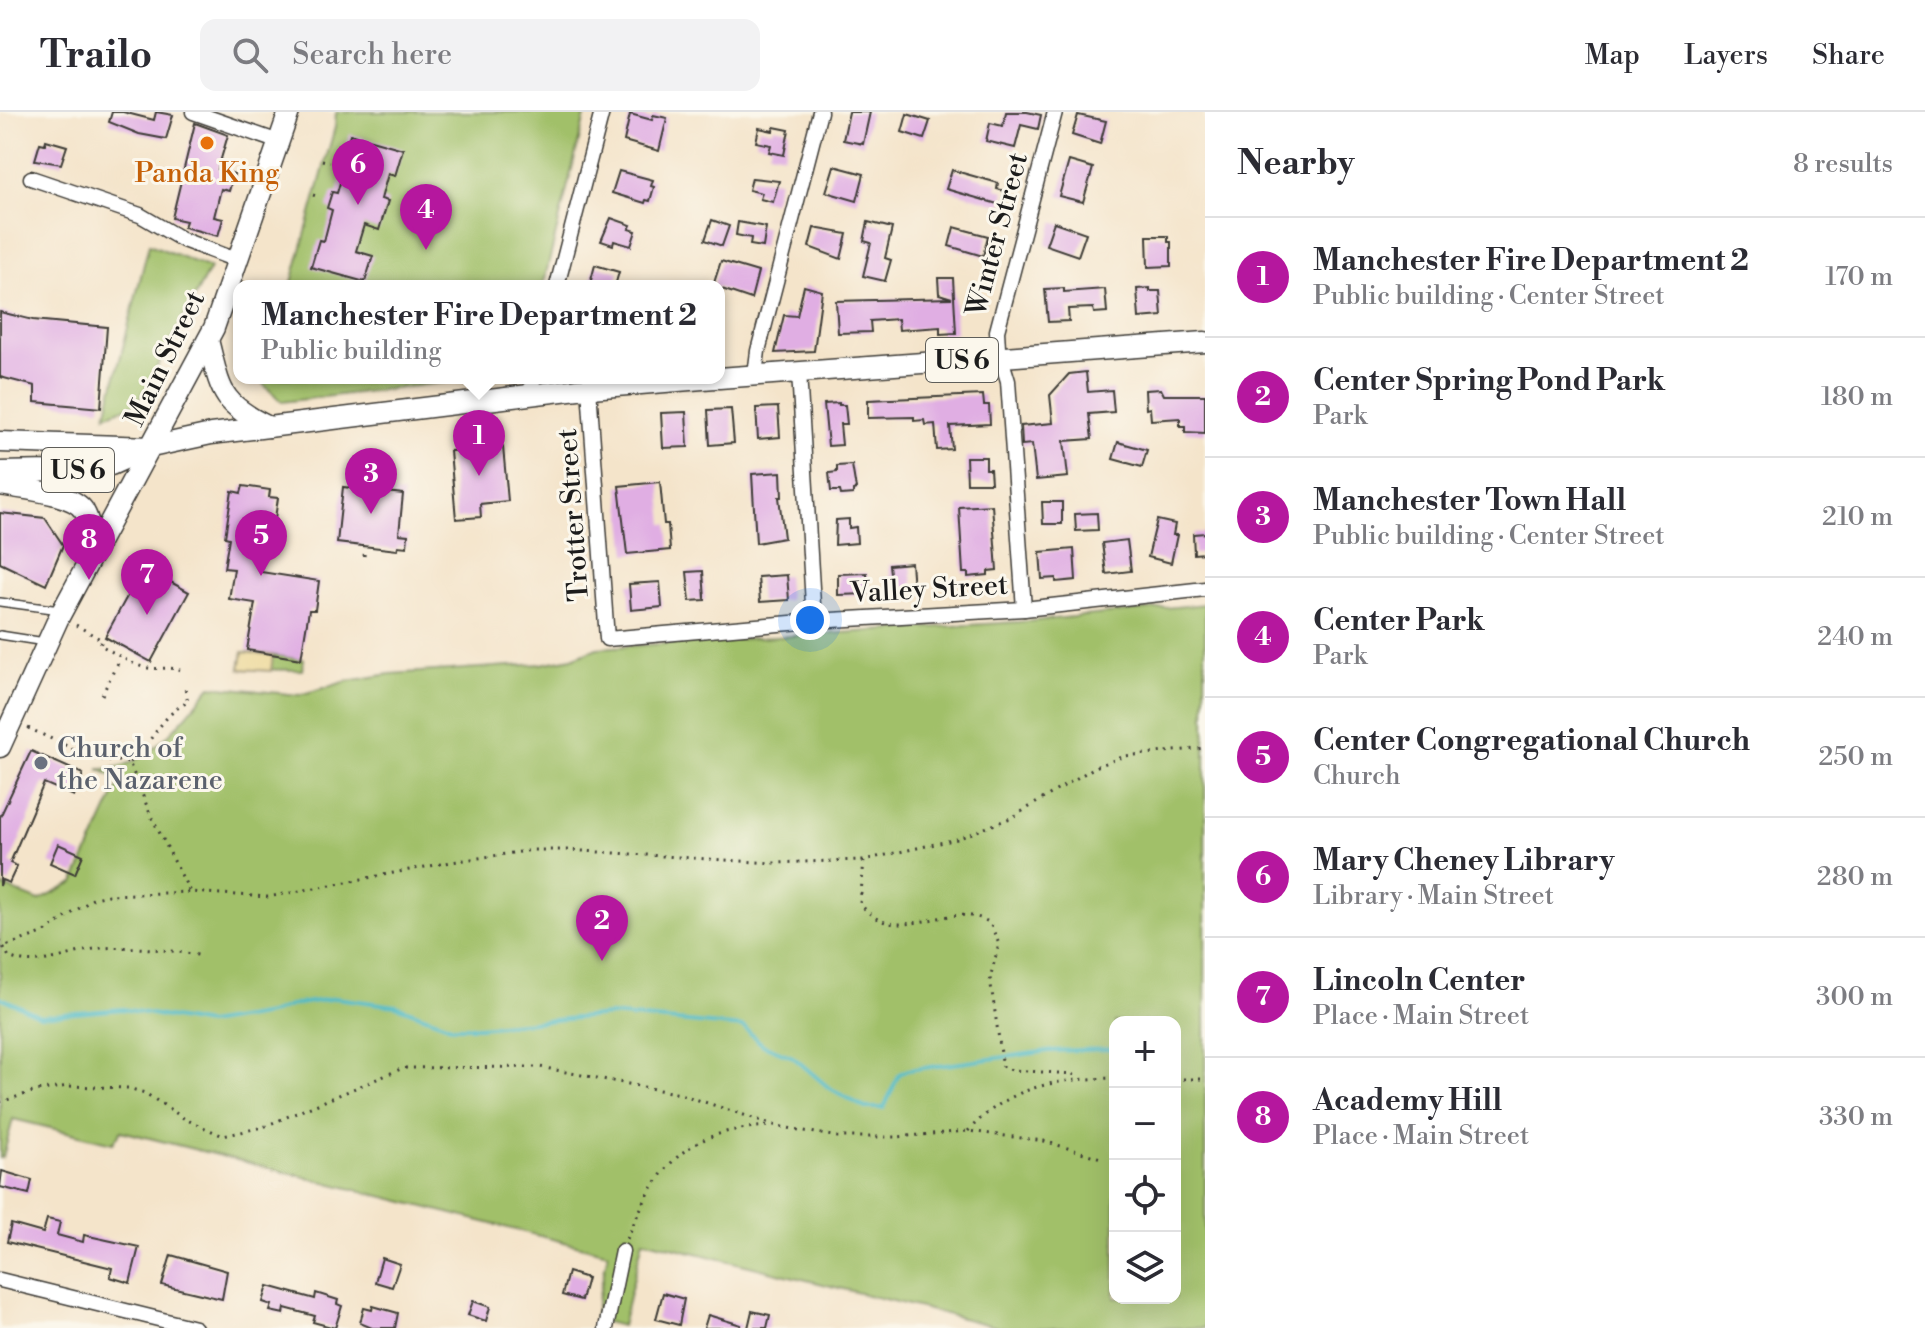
<!DOCTYPE html>
<html lang="en">
<head>
<meta charset="utf-8">
<style>
  :root { --surface:#fff; --page:#f2f2f3; --text:#2b2b33; --muted:#7c7c81; --line:#e1e1e2; --accent:#b5179e }
  body { margin:0; font-family:"Libre Bodoni",serif; background:var(--page); color:var(--text) }
  .controls { position:absolute; right:24px; bottom:24px; display:grid; overflow:hidden; border-radius:16px; box-shadow:0 8px 32px #0002 }
  .controls button { width:72px; height:72px; display:grid; place-items:center; padding:0; border:0; border-bottom:2px solid var(--line); background:var(--surface); color:var(--text); font:40px sans-serif }
  .you { position:absolute; left:810px; top:508px; width:28px; height:28px; margin:-20px; border:6px solid #fff; border-radius:50%; background:#1a73e8; box-shadow:0 0 0 12px #1a73e833 }
  .badge { display:grid; place-items:center; width:52px; height:52px; border-radius:50%; background:var(--accent); color:#fff; font-size:26px; font-weight:700 }
  .pin { position:absolute; translate:-50% -66px; filter:drop-shadow(0 2px 4px #0008) }
  .pin::after { content:''; position:absolute; top:42px; width:28px; height:24px; background:inherit; clip-path:polygon(0 0,100% 0,50% 100%) }
  .popup { position:absolute; left:233px; top:168px; width:492px; height:104px; box-sizing:border-box; display:grid; place-content:center; border-radius:16px; background:var(--surface); filter:drop-shadow(0 2px 6px #0005); font-size:26px; white-space:nowrap; color:var(--muted) }
  .popup b { font-size:30px; color:var(--text) }
  .popup::after { content:''; position:absolute; left:50%; top:100%; margin-left:-16px; border:16px solid transparent; border-top-color:var(--surface) }
  .list { margin:0; padding:0; list-style:none }
  h2 { display:flex; justify-content:space-between; align-items:center; height:104px; margin:0; padding:0 32px; font-size:34px }
  h2 small { font-size:26px; font-weight:400; color:var(--muted) }
  .list li { display:grid; grid-template-columns:52px 1fr auto; gap:24px; align-items:center; box-sizing:border-box; height:120px; padding:0 32px; border-top:2px solid var(--line) }
  .list b { display:block; font-size:30px; white-space:nowrap }
  .list p { margin:0; font-size:26px; white-space:nowrap; color:var(--muted) }
  .list em { font-size:26px; font-style:normal; color:var(--muted) }
  .icon { flex:none; width:44px; height:44px; fill:none; stroke:currentColor; stroke-width:2; stroke-linecap:round; stroke-linejoin:round }
  .map { position:relative; flex:none; width:1205px; height:1216px; overflow:hidden }
  header { display:flex; align-items:center; gap:48px; box-sizing:border-box; height:112px; padding:0 40px; background:var(--surface); border-bottom:2px solid var(--line) }
  header strong { font-size:38px }
  nav { display:flex; gap:44px; margin-inline-start:auto; font-size:28px }
  .search { width:560px; height:72px; background:var(--page); display:flex; align-items:center; gap:20px; box-sizing:border-box; padding:0 28px; border-radius:16px; color:var(--muted); font-size:30px }
  main { display:flex }
  aside { flex:1; background:var(--surface) }
  .map>svg:first-child { display:block }
  .green { fill:#a1c069; stroke:#5e6e42; stroke-width:2; fill-rule:evenodd }
  .sand { fill:#eeda9e; stroke:#857b5d; stroke-width:2 }
  .lines { fill:none; stroke-linecap:round; stroke-linejoin:round }
  .stream { stroke:#49b8c3; stroke-width:4 }
  .building { fill:#e0aee3 }
  .service-casing { stroke:#3c3a36; stroke-width:10 }
  .minor-casing { stroke:#3c3a36; stroke-width:17 }
  .primary-casing { stroke:#3c3a36; stroke-width:23 }
  .path { stroke:#3c3a36; stroke-width:3; stroke-dasharray:2 6; stroke-linecap:butt }
  .service { stroke:#fff; stroke-width:7 }
  .minor { stroke:#fff; stroke-width:14 }
  .primary { stroke:#fff; stroke-width:20 }
  .food-dot { fill:#e8710a; stroke:#fbf7ec; stroke-width:3 }
  .worship-dot { fill:#6b7280; stroke:#fbf7ec; stroke-width:3 }
  .labels { text-anchor:middle; stroke-width:6; stroke-linejoin:round; paint-order:stroke }
  .shield { fill:#fbf7ec; stroke:#5f5e5a; stroke-width:2 }
  .shield-label { font-size:26px; font-weight:bold; fill:#1c1c1c }
  .food-label { font-size:28px; fill:#c56008; stroke:#fbf7ec }
  .street-label { font-size:28px; fill:#1c1c1c; stroke:#fbf7ec }
  .worship-label { font-size:28px; fill:#5b616d; stroke:#fbf7ec; text-anchor:start }
</style>
</head>
<body>
<header>
<strong>Trailo</strong>
<div class="search"><svg class="icon" aria-label="search" viewBox="0 0 24 24"><circle cx="10" cy="10" r="6"/><path d="M15 15l6 6"/></svg>Search here</div>
<nav><a>Map</a><a>Layers</a><a>Share</a></nav>
</header>
<main>
<div class="map">
<svg width="1205" height="1216" viewBox="0 0 1205 1216">
  <rect width="100%" height="100%" fill="#fbf7ec"/>
  <filter id="ink" filterUnits="userSpaceOnUse"><feTurbulence type="fractalNoise" baseFrequency=".0125" numOctaves="2"/><feDisplacementMap in="SourceGraphic" scale="16" xChannelSelector="R" yChannelSelector="G"/><feConvolveMatrix kernelMatrix="1 2 1 2 8 2 1 2 1" color-interpolation-filters="sRGB"/></filter>
  <filter id="wash" filterUnits="userSpaceOnUse"><feTurbulence type="fractalNoise" baseFrequency=".006" numOctaves="4" result="noise"/><feDisplacementMap in="SourceGraphic" scale="32" xChannelSelector="R" yChannelSelector="G"/><feGaussianBlur stdDeviation="1.8" result="paint"/><feColorMatrix in="noise" values="0 0 0 0 0 0 0 0 0 0 0 0 0 0 0 0 0 1.4 0 .05"/><feComposite in="paint" operator="in"/></filter>
  <g filter="url(#wash)">
    <rect width="100%" height="100%" fill="#f4e4ca"/>
    <g class="green">
      <polygon points="336,0 586,0 543,174 291,174 335,15"/>
      <polygon points="149,132 210,156 138,291 106,303"/>
      <polygon points="265,266 481,266 282,290 263,272"/>
      <path d="M1205,492V1216H1002L643,1128L622,1214L594,1207L608,1141L121,1019L113,1031L13,1007L3,1045L0,1046V773L39,789L74,771L121,668L98,657C146,660 183,607 211,574L299,583L348,569L390,562L541,552L572,546L597,536L1033,509ZM1115,910H1175V1186H1115Z"/>
      <polygon points="243,540 304,547 302,558 240,557"/>
    </g>
    <polygon class="sand" points="243,540 273,543 271,559 240,557"/>
    <g class="lines">
      <polyline class="stream" points="0,885 40,904 123,897 207,912 269,902 292,893 336,886 396,894 454,915 479,915 610,903 743,915 763,933 793,945 828,975 865,996 884,996 899,962 908,958 1049,939 1115,937"/>
    </g>
    <g id="blocks">
      <g class="building">
        <polygon points="112,0 123,0 154,8 156,0 173,3 166,27 139,22 109,10"/>
        <polygon points="849,0 870,0 863,32 843,28"/>
        <polygon points="1006,0 1027,0 1041,3 1038,17 1021,13 1015,36 986,29 990,11 1003,14"/>
        <polygon points="630,2 652,8 653,3 667,6 659,39 624,29"/>
        <polygon points="907,2 930,9 924,27 902,20"/>
        <polygon points="1078,3 1106,9 1100,32 1072,23"/>
        <polygon points="195,11 228,23 218,57 234,62 229,79 221,77 214,105 223,107 218,124 184,115 186,109 172,106"/>
        <polygon points="774,15 789,18 784,43 769,40 771,33 756,30 759,16 773,19"/>
        <polygon points="350,22 403,37 395,64 388,62 381,87 388,89 379,118 364,113 356,139 373,144 365,170 311,155 319,128 324,129 332,98 327,96 332,80 337,81 346,50 342,49"/>
        <polygon points="46,28 67,34 61,52 35,48 40,31 45,32"/>
        <polygon points="1069,49 1093,56 1083,90 1059,84"/>
        <polygon points="834,54 864,62 857,89 826,80"/>
        <polygon points="952,58 998,71 997,77 1005,79 1001,93 946,77"/>
        <polygon points="619,59 653,68 651,74 654,75 650,89 646,88 645,91 612,81"/>
        <polygon points="752,66 779,69 773,90 760,87 762,81 749,78"/>
        <polygon points="611,106 631,113 629,117 636,119 631,134 614,129 613,133 601,129"/>
        <polygon points="712,108 729,114 722,134 705,128"/>
        <polygon points="738,110 766,115 763,135 750,133 751,126 736,123"/>
        <polygon points="868,110 892,116 885,146 891,148 885,169 863,164 871,131 864,129"/>
        <polygon points="1054,110 1086,121 1078,144 1046,133"/>
        <polygon points="954,115 988,124 983,144 949,134"/>
        <polygon points="814,116 847,122 841,147 809,135"/>
        <polygon points="1147,124 1168,124 1168,130 1171,130 1171,154 1148,155"/>
        <polygon points="721,149 758,160 751,187 713,174"/>
        <polygon points="595,153 619,160 615,174 590,172"/>
        <polygon points="938,166 953,166 956,221 940,222 940,215 899,218 898,207 870,209 871,220 838,221 836,189 952,186 939,182"/>
        <polygon points="804,174 822,179 814,239 775,241 784,203 797,204"/>
        <polygon points="1064,176 1064,180 1105,177 1107,200 1094,201 1093,196 1068,197 1069,209 1048,210 1045,177"/>
        <polygon points="1150,176 1150,179 1160,179 1162,204 1139,206 1137,177"/>
        <polygon points="0,200 33,208 107,215 101,296 35,290 35,274 0,265"/>
        <polygon points="1086,260 1088,280 1112,278 1114,300 1089,302 1092,327 1064,329 1068,365 1036,368 1032,332 1022,333 1021,314 1053,311 1050,283 1069,262"/>
        <polygon points="1161,277 1164,283 1205,283 1205,321 1185,320 1185,314 1180,314 1180,306 1151,308 1150,296 1146,297 1145,278"/>
        <polygon points="983,283 984,293 989,293 990,312 950,314 952,337 937,338 935,312 925,313 924,308 914,309 914,305 868,306 868,288"/>
        <polygon points="839,291 839,293 845,293 847,312 840,312 842,333 828,334 824,292"/>
        <polygon points="778,295 780,325 758,327 756,296"/>
        <polygon points="731,297 734,331 710,333 708,298"/>
        <polygon points="686,300 688,335 663,336 661,301"/>
        <polygon points="1118,330 1147,338 1142,355 1113,347"/>
        <polygon points="503,335 508,389 480,392 481,405 456,407 450,339"/>
        <polygon points="966,345 986,345 986,357 990,357 991,371 967,371"/>
        <polygon points="852,353 856,377 853,378 853,382 841,383 840,379 831,379 829,361 837,360 837,354"/>
        <polygon points="781,360 782,385 779,385 784,426 756,431 752,362"/>
        <polygon points="359,369 387,372 386,380 403,382 399,422 408,423 407,435 398,434 397,438 337,431 343,375 358,377"/>
        <polygon points="660,370 664,412 668,412 670,438 627,442 619,374"/>
        <polygon points="243,374 270,378 269,385 278,386 271,433 266,432 261,460 319,469 315,498 309,498 301,547 247,538 255,491 229,487 234,457 224,456 229,426 225,425 232,379 241,381"/>
        <polygon points="1042,390 1062,390 1062,412 1043,412"/>
        <polygon points="992,393 997,458 988,459 988,463 968,465 968,461 963,461 959,395"/>
        <polygon points="0,401 45,406 63,433 46,473 0,451"/>
        <polygon points="1097,401 1098,418 1076,419 1075,402"/>
        <polygon points="849,407 849,416 856,415 857,431 835,433 836,408"/>
        <polygon points="1157,408 1175,412 1173,423 1177,423 1171,451 1148,445"/>
        <polygon points="1205,421 1205,441 1194,442 1193,422"/>
        <polygon points="1127,428 1131,459 1106,462 1102,431"/>
        <polygon points="1074,437 1076,468 1056,470 1056,466 1042,467 1040,440"/>
        <polygon points="911,451 913,475 892,477 889,453"/>
        <polygon points="143,455 189,480 151,550 105,525"/>
        <polygon points="703,459 705,488 690,489 687,460"/>
        <polygon points="867,461 868,482 838,483 838,462"/>
        <polygon points="787,463 789,488 760,490 758,465"/>
        <polygon points="660,470 662,495 631,498 629,472"/>
        <polygon points="31,639 83,662 74,684 44,671 10,751 17,754 9,771 2,768 0,774 0,705"/>
        <polygon points="58,732 83,743 75,762 50,751"/>
        <polygon points="2,1059 32,1068 29,1082 0,1075"/>
        <polygon points="47,1107 60,1110 57,1123 83,1130 84,1123 139,1135 130,1171 110,1165 112,1156 7,1130 11,1112 43,1121"/>
        <polygon points="171,1143 227,1159 222,1187 162,1173"/>
        <polygon points="382,1146 400,1152 392,1175 375,1170"/>
        <polygon points="568,1160 587,1166 581,1188 562,1183"/>
        <polygon points="268,1174 315,1187 316,1181 338,1188 337,1192 342,1194 335,1216 313,1210 315,1204 285,1196 284,1202 270,1199 272,1193 263,1190"/>
        <polygon points="663,1181 684,1187 679,1213 656,1207"/>
        <polygon points="473,1189 490,1195 486,1209 468,1203"/>
        <polygon points="373,1194 398,1201 395,1216 372,1216 360,1211 364,1196 372,1198"/>
        <polygon points="752,1199 770,1203 767,1216 748,1216"/>
        <polygon points="708,1203 741,1213 740,1216 704,1216"/>
      </g>
    </g>
  </g>
  <g filter="url(#ink)">
    <use href="#blocks" fill-opacity="0" stroke="#3c3a36" stroke-width="2"/>
    <g class="lines">
      <defs>
        <g id="service">
          <polyline points="0,490 60,498"/>
          <polyline points="0,523 45,530"/>
        </g>
        <g id="minor">
          <polyline points="193,0 279,30"/>
          <polyline points="31,66 140,103 183,128 239,149"/>
          <polyline points="557,174 602,0"/>
          <polyline points="799,260 814,509"/>
          <polyline points="755,263 758,239 820,0"/>
          <polyline points="589,276 607,527 814,509 1024,497 1205,477"/>
          <polyline points="529,283 534,266"/>
          <polyline points="1024,497 1008,269 998,236 997,219 1055,0"/>
          <polyline points="0,1168 195,1216"/>
          <polyline points="606,1216 622,1139"/>
        </g>
        <g id="primary">
          <path d="M208,228C221,278 219,291 269,315"/>
          <polyline points="719,266 1205,230"/>
          <polyline points="0,330 151,335"/>
          <polyline points="0,360 51,359 111,353 151,335 211,322 578,277 715,266"/>
          <path d="M0,373C20,377 73,380 84,399C91,410 90,430 92,443"/>
          <polyline points="0,635 59,505 214,216 289,0"/>
        </g>
      </defs>
      <use href="#service" class="service-casing"/>
      <use href="#minor" class="minor-casing"/>
      <use href="#primary" class="primary-casing"/>
      <g class="path">
        <polyline points="322,48 330,50"/>
        <polyline points="313,83 319,85"/>
        <polyline points="364,444 365,436"/>
        <path d="M76,513L102,528L100,533C114,540 132,554 148,556C159,558 169,554 180,558"/>
        <polyline points="117,553 120,547"/>
        <polyline points="102,583 115,556"/>
        <polyline points="28,616 95,647 129,650 151,704 190,780"/>
        <path d="M129,650C153,632 160,603 188,590L185,576"/>
        <path d="M864,749L860,791C895,840 949,784 990,811L999,832L990,866L1003,955L1012,958L1073,962L1078,967"/>
        <path d="M0,828L9,845C38,858 72,839 101,836C131,834 173,838 202,844"/>
        <polyline points="0,836 45,820 94,786 108,783 190,780 268,785 451,750 533,738 568,738 772,751 864,748 957,727 1013,705 1095,655 1125,644 1205,636"/>
        <polyline points="1175,967 1205,967"/>
        <polyline points="0,990 36,979 68,974 128,976 145,981 185,1007 223,1024 263,1015 403,956 540,955 680,982 777,1014 838,1025 896,1025 968,1019 1044,1029 1101,1046"/>
        <path d="M968,1019C1011,973 1055,967 1115,966"/>
        <path d="M627,1127C659,1051 686,1017 773,1014"/>
      </g>
      <use href="#service" class="service"/>
      <use href="#minor" class="minor"/>
      <use href="#primary" class="primary"/>
    </g>
  </g>
  <circle class="food-dot" cx="207" cy="31" r="8"/>
  <circle class="worship-dot" cx="41" cy="651" r="8"/>
  <g class="labels">
    <g class="shield">
      <rect x="926" y="226" width="72" height="44" rx="6"/>
      <rect x="42" y="336" width="72" height="44" rx="6"/>
    </g>
    <g class="shield-label">
      <text x="962" y="257">US 6</text>
      <text x="78" y="367">US 6</text>
    </g>
    <g class="food-label">
      <text x="207" y="70">Panda King</text>
    </g>
    <g class="street-label">
      <text transform="translate(996 122) rotate(-75)" y="10">Winter Street</text>
      <text transform="translate(164 246) rotate(-64)" y="10">Main Street</text>
      <text transform="translate(572 403) rotate(-94)" y="10">Trotter Street</text>
      <text transform="translate(929 476) rotate(-3)" y="10">Valley Street</text>
    </g>
    <g class="worship-label">
      <text x="57" y="645">Church of<tspan x="57" dy="32">the Nazarene</tspan></text>
    </g>
  </g>
</svg>
<div class="controls">
<button>+</button>
<button>−</button>
<button><svg class="icon" aria-label="locate" viewBox="0 0 24 24"><circle cx="12" cy="12" r="6"/><path d="M12 2v4M12 18v4M2 12h4M18 12h4"/></svg></button>
<button><svg class="icon" aria-label="layers" viewBox="0 0 24 24"><path d="M12 4l9 5-9 5-9-5zM3 14l9 5 9-5"/></svg></button>
</div>
<div class="you"></div>
<div class="pin badge" style="left:479px;top:364px">1</div>
<div class="popup"><b>Manchester Fire Department 2</b>Public building</div>
<div class="pin badge" style="left:602px;top:849px">2</div>
<div class="pin badge" style="left:371px;top:402px">3</div>
<div class="pin badge" style="left:426px;top:138px">4</div>
<div class="pin badge" style="left:261px;top:464px">5</div>
<div class="pin badge" style="left:358px;top:93px">6</div>
<div class="pin badge" style="left:147px;top:503px">7</div>
<div class="pin badge" style="left:89px;top:468px">8</div>
</div>
<aside>
<h2>Nearby<small>8 results</small></h2>
<ul class="list">
<li><span class="badge">1</span><div><b>Manchester Fire Department 2</b><p>Public building · Center Street</p></div><em>170 m</em></li>
<li><span class="badge">2</span><div><b>Center Spring Pond Park</b><p>Park</p></div><em>180 m</em></li>
<li><span class="badge">3</span><div><b>Manchester Town Hall</b><p>Public building · Center Street</p></div><em>210 m</em></li>
<li><span class="badge">4</span><div><b>Center Park</b><p>Park</p></div><em>240 m</em></li>
<li><span class="badge">5</span><div><b>Center Congregational Church</b><p>Church</p></div><em>250 m</em></li>
<li><span class="badge">6</span><div><b>Mary Cheney Library</b><p>Library · Main Street</p></div><em>280 m</em></li>
<li><span class="badge">7</span><div><b>Lincoln Center</b><p>Place · Main Street</p></div><em>300 m</em></li>
<li><span class="badge">8</span><div><b>Academy Hill</b><p>Place · Main Street</p></div><em>330 m</em></li>
</ul>
</aside>
</main>
</body>
</html>
